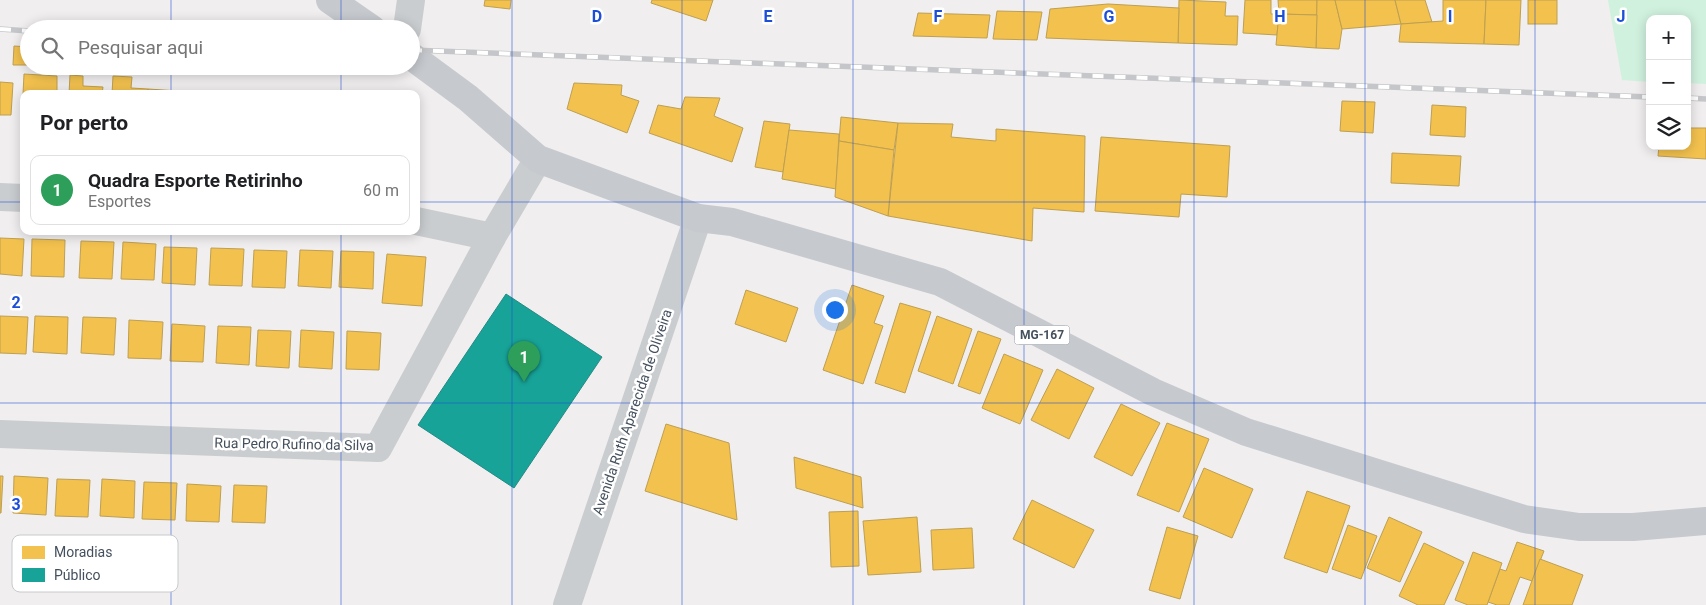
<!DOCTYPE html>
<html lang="pt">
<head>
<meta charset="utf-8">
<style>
  :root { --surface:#fff; --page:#f6f6f6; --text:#202124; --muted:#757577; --line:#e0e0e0; --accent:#808790 }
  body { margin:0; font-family:Roboto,sans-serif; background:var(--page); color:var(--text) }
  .controls { position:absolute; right:15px; top:15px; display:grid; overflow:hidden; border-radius:10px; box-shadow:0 2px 12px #0003 }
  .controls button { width:45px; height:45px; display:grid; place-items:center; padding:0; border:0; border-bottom:1px solid var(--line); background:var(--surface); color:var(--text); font:25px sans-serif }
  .you { position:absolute; left:834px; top:309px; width:18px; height:18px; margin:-12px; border:4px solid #fff; border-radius:50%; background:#1a73e8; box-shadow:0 0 0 8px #1a73e833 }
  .badge { display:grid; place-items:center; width:32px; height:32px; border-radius:50%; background:var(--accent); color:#fff; font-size:16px; font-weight:700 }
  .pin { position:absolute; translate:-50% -41px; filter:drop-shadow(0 1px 2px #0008) }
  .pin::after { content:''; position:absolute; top:26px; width:18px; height:15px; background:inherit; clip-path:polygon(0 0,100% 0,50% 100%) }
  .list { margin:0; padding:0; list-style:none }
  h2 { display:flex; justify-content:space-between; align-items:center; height:65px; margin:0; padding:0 20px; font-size:21px }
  h2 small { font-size:16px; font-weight:400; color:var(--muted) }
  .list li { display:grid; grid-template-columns:32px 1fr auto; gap:15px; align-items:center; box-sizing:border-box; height:70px; margin:0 10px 10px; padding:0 10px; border:1px solid var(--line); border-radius:10px }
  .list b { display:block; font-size:19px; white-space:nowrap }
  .list p { margin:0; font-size:16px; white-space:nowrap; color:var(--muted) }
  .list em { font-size:16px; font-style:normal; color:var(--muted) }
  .icon { flex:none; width:28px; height:28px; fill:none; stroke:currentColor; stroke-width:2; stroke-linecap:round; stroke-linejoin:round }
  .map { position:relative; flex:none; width:1706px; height:605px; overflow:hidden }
  .search { position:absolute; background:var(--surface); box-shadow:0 2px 12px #0003; left:20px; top:20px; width:400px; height:55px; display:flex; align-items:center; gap:12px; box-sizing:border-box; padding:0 18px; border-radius:28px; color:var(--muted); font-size:19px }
  .panel { position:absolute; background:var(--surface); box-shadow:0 2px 12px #0003; left:20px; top:90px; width:400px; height:145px; border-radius:10px }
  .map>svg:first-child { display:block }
  .green { fill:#d0f1de }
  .homes { fill:#f2c14e; stroke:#be9f52 }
  .public { fill:#17a398; stroke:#248a86 }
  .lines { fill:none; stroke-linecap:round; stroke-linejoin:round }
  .minor { stroke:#cacdcf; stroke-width:28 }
  .major { stroke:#c6c9ce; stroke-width:28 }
  .rail-casing { stroke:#c4c6c9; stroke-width:5.5 }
  .rail { stroke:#fff; stroke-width:4; stroke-dasharray:11; stroke-linecap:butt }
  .grid { fill:none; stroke:#1d4ed8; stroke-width:1; stroke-opacity:0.55 }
  .labels { text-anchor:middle; stroke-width:5; stroke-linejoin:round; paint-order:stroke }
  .shield { fill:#fff; stroke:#7c848e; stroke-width:1 }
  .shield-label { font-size:12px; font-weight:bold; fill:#44505d }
  .street-label { font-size:14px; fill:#44505d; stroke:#fff }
  .key { fill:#fff; stroke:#c7cace; stroke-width:1 }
  .key-label { font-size:14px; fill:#44505d }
  .grid-label { font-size:16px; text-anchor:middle; font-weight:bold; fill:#1d4ed8; stroke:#fff; stroke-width:5; stroke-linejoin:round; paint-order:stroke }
</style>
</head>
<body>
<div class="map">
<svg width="1706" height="605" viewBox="0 0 1706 605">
  <rect width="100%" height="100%" fill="#f0eeee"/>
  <polygon class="green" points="1608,0 1706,0 1706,84 1687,83 1687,19 1650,19 1650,82 1622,80"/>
  <g class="homes">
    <polygon points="485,0 511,0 510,9 484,6"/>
    <polygon points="652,0 713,0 706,21 651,3"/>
    <polygon points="1179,0 1226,2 1225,16 1238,16 1237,45 1178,43"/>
    <polygon points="1245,0 1271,0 1271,14 1279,14 1277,35 1243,33"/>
    <polygon points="1278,0 1317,0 1317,15 1279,14"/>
    <polygon points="1317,0 1335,0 1342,29 1339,49 1316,48"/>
    <polygon points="1335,0 1395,0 1401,24 1342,29"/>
    <polygon points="1395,0 1425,0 1432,22 1401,24"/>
    <polygon points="1443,0 1486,0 1484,44 1399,42 1401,24 1443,21"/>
    <polygon points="1486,0 1521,0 1519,45 1484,44"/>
    <rect x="1528" y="0" width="29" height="24"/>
    <polygon points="1108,4 1179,8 1178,43 1046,38 1050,9"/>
    <polygon points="997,11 1042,12 1037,40 993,39"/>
    <polygon points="918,13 990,15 987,38 913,36"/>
    <polygon points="1279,14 1317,15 1316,48 1276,45"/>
    <polygon points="14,46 29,47 29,65 13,65"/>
    <polygon points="24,74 57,76 57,94 24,94 24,114 22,114"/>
    <polygon points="70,75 83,76 83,86 103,87 102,94 69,94"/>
    <polygon points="113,76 132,77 131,88 148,89 148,94 112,94"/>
    <polygon points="0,82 13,83 11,115 0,115"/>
    <polygon points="574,83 622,85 621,95 639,101 627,133 567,109"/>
    <polygon points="148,89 193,92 192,94 148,94"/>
    <polygon points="203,91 236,92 236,94 203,94"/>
    <polygon points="685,97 720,98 714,116 743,128 732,162 649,133 658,105 681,109"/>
    <polygon points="1342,101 1375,102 1373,133 1340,131"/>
    <polygon points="1432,105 1466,107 1465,137 1430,135"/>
    <polygon points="841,117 898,123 894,150 839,141"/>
    <polygon points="764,121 790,124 783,172 755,167"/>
    <polygon points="898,123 953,124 951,137 996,141 996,129 1085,136 1084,212 1033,208 1032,241 888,216"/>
    <polygon points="1687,128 1706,128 1706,159 1658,156 1659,146 1687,146"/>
    <polygon points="789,130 839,134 836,189 782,179"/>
    <polygon points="1101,137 1230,146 1227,197 1181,194 1179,217 1095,211"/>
    <polygon points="839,141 894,150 888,216 835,197"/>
    <polygon points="1392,153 1461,156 1459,186 1391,183"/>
    <polygon points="0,238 24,239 22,276 0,274"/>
    <polygon points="32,239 65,240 64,277 31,276"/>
    <polygon points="81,241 114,242 112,279 79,278"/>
    <polygon points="123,242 156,244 154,280 121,279"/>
    <polygon points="164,247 197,248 195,285 162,283"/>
    <polygon points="211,248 244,249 242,286 209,285"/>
    <polygon points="254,250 287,251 285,288 252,287"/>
    <polygon points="300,250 333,251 331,288 298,286"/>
    <polygon points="341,251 374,252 373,289 339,287"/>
    <polygon points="387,254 426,257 422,306 382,303"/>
    <polygon points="852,285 884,296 874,323 883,326 863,384 823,370"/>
    <polygon points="746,290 798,308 786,342 735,324"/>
    <polygon points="900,303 931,312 905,393 875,383"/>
    <polygon points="0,316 28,317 26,354 0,353"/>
    <polygon points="35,316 68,317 67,354 33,352"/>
    <polygon points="937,316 972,329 953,384 918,371"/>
    <polygon points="83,317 116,318 114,355 81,353"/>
    <polygon points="129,320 163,322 161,359 128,358"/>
    <polygon points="172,324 205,326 203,362 170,361"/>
    <polygon points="218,326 251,327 249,365 216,363"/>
    <polygon points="258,330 291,331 289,368 256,366"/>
    <polygon points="301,330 334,332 332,369 299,367"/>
    <polygon points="347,331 381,333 379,370 346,369"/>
    <polygon points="978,331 1001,339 980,394 958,386"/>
    <polygon points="1004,354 1043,370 1020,424 982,408"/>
    <polygon points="1057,369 1094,388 1069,439 1031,420"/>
    <polygon points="1121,404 1160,423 1132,476 1094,457"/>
    <polygon points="1167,423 1209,439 1179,512 1137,495"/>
    <polygon points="666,424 729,443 737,520 645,491"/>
    <polygon points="794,457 861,477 863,508 796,488"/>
    <polygon points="1204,468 1253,489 1232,538 1183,517"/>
    <polygon points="0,476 3,476 1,513 0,513"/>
    <polygon points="14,476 48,478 46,515 13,513"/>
    <polygon points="57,479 90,480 88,517 55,516"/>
    <polygon points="102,479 135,481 134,518 100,516"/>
    <polygon points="144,482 177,483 175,520 142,519"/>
    <polygon points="187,484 221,486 219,522 186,521"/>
    <polygon points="234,485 267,486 265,523 232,522"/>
    <polygon points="1307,491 1350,506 1327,573 1284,558"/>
    <polygon points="1032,500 1094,530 1074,568 1013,539"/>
    <polygon points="858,511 859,566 831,567 829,512"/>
    <polygon points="917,517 921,572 868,575 863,521"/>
    <polygon points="1389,517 1422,532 1400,582 1367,568"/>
    <polygon points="1348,525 1377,536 1361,579 1332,569"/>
    <polygon points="1167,527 1198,536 1180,599 1149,590"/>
    <polygon points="972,528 974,568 933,570 931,530"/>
    <polygon points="1517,542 1544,551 1532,581 1520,577 1509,605 1497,605 1488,602 1500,569 1506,571"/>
    <polygon points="1424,543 1464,562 1444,605 1418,605 1399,596"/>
    <polygon points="1473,552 1502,563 1487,605 1468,605 1455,600"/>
    <polygon points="1540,559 1583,575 1572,605 1523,605"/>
  </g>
  <polygon class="public" points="506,294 602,357 514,488 418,425"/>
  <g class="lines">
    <g class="minor">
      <polyline points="407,29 411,0"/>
      <polyline points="0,197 24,198"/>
      <polyline points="416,221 492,237"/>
      <polyline points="0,434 378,448 492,237 538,159"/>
      <polyline points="567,605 698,218"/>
    </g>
    <g class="major">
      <polyline points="330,0 372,29"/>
      <polyline points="411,56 468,98 538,159 698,218 732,222 940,282 1153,392 1246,432 1524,519 1579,527 1633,527 1706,521"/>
    </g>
    <defs>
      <g id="rail">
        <polyline points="0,29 29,31"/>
        <polyline points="411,50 1650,97"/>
        <polyline points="1687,98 1706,99"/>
      </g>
    </defs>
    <use href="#rail" class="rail-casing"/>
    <use href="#rail" class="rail"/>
  </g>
  <path class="grid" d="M171,0V29M341,0V29M512,0V605M682,0V605M853,0V605M1024,0V605M1194,0V605M1365,0V605M1535,0V605M171,66V94M341,66V94M0,202H24M416,202H1706M171,231V605M341,231V605M0,403H1706"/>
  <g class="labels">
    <rect class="shield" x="1014.5" y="325.5" width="55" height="19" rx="4"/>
    <g class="shield-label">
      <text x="1042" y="339">MG-167</text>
    </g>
    <g class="street-label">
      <text transform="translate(632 412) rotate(-71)" y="5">Avenida Ruth Aparecida de Oliveira</text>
      <text transform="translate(294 444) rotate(1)" y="5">Rua Pedro Rufino da Silva</text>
    </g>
  </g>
  <rect x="12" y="535" width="166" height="57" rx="8" class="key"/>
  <rect x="22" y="546" width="23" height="13" fill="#f2c14e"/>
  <rect x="22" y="568" width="23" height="14" fill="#17a398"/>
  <g class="key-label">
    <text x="54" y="557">Moradias</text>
    <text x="54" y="580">Público</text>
  </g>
  <g class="grid-label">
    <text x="597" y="22">D</text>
    <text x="768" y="22">E</text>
    <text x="938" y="22">F</text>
    <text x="1109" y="22">G</text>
    <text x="1280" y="22">H</text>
    <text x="1450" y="22">I</text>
    <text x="1621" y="22">J</text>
    <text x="16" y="308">2</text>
    <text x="16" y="510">3</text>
  </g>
</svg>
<div class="controls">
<button>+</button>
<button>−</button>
<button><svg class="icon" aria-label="layers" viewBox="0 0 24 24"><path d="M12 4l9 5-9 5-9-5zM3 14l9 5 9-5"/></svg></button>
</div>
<div class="you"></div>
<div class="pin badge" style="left:524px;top:382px;background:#2e9e5b">1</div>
<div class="search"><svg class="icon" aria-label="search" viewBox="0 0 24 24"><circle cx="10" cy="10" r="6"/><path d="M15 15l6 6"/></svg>Pesquisar aqui</div>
<section class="panel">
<h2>Por perto<small></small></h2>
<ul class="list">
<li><span class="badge" style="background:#2e9e5b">1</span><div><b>Quadra Esporte Retirinho</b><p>Esportes</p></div><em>60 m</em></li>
</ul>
</section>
</div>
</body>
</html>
